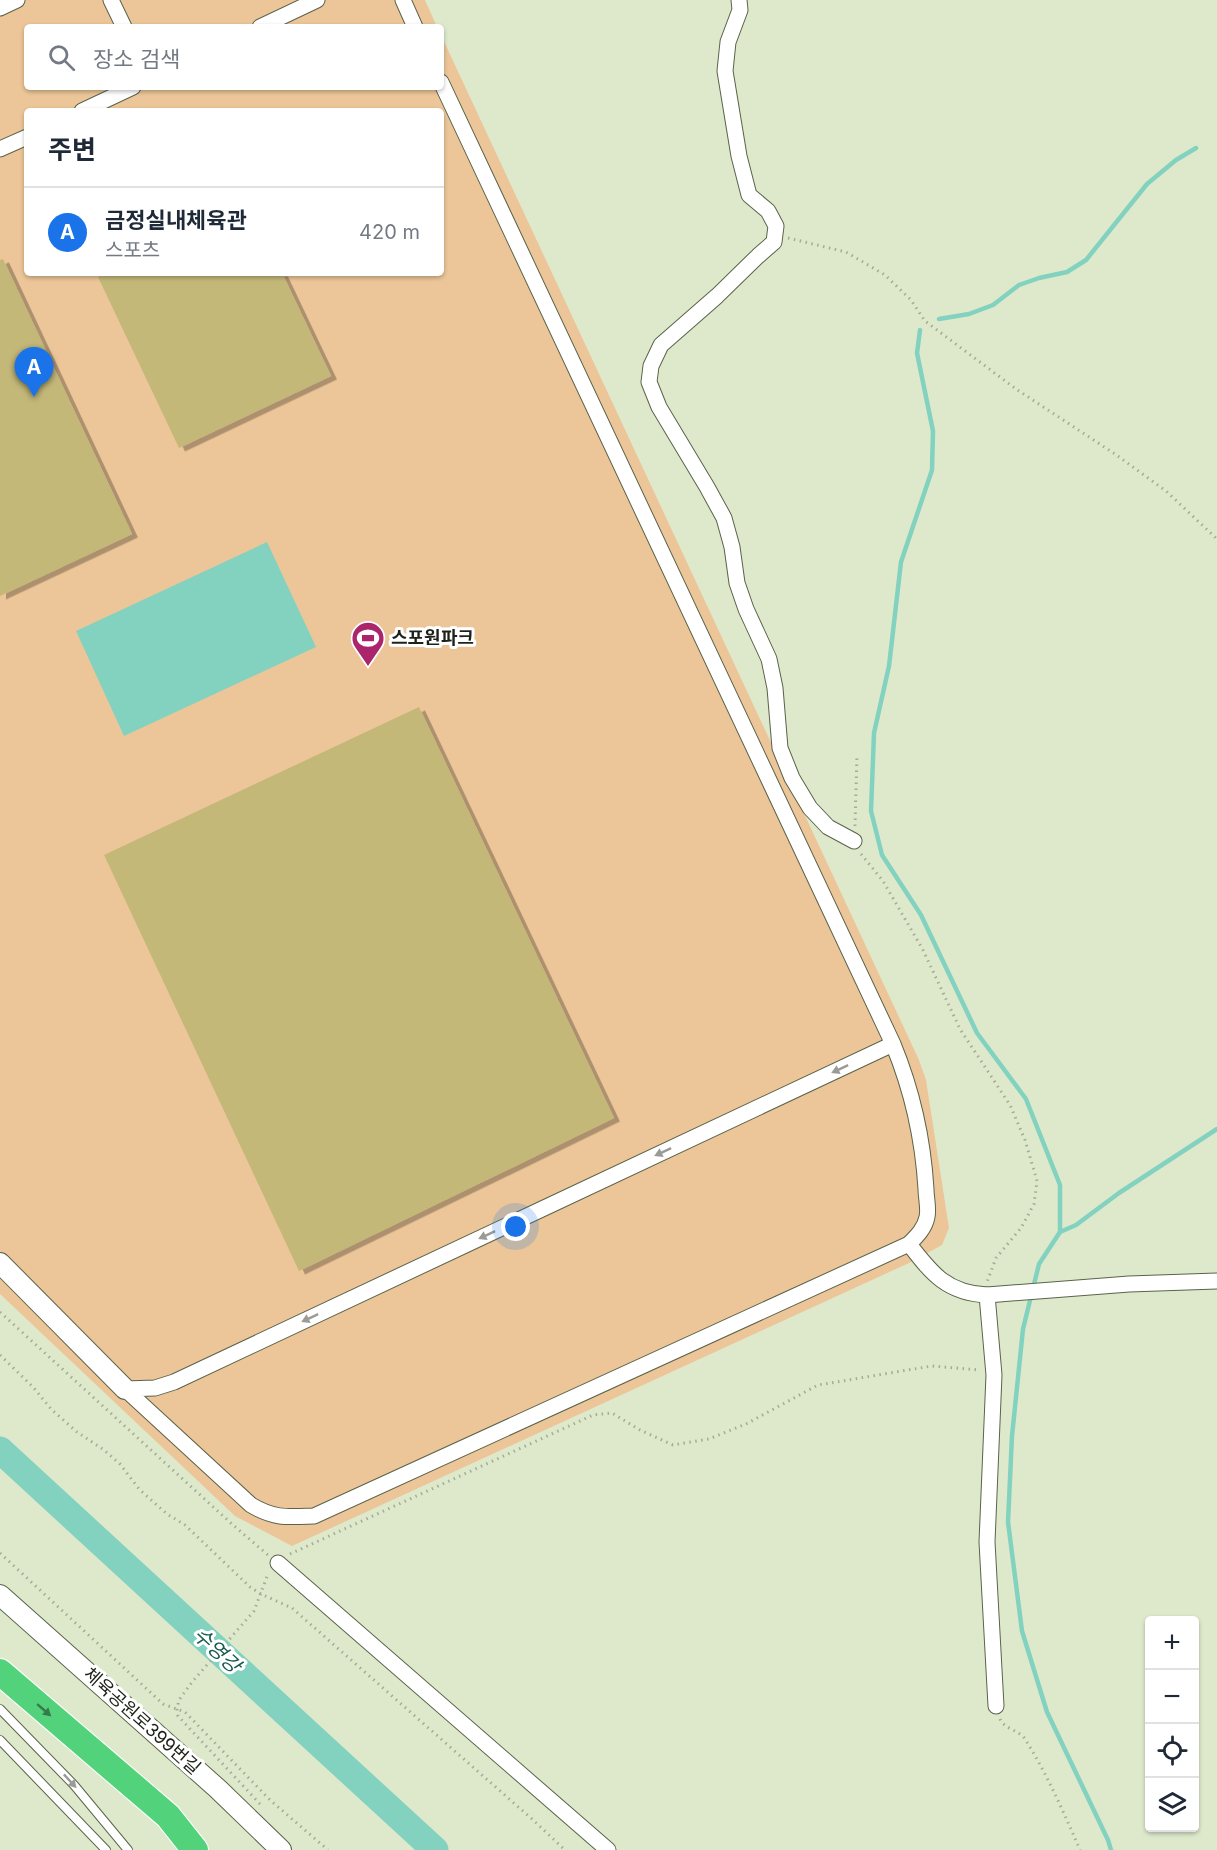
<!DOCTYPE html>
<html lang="ko">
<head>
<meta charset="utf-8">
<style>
  :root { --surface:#fff; --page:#f2f2f3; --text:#1f2937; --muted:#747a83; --line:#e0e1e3; --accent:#1a73e8 }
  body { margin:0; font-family:Inter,"Noto Sans KR",sans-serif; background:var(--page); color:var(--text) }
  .controls { position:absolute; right:18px; bottom:18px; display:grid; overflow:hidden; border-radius:6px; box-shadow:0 2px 4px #0004 }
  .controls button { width:54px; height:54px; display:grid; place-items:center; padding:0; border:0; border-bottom:2px solid var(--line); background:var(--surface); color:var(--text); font:30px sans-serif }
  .you { position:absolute; left:516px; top:1227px; width:21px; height:21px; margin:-15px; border:4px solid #fff; border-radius:50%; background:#1a73e8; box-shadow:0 0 0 9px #1a73e833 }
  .badge { display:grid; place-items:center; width:39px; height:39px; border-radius:50%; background:var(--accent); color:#fff; font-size:20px; font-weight:700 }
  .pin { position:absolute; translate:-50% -50px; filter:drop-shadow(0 2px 3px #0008) }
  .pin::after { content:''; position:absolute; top:32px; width:21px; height:18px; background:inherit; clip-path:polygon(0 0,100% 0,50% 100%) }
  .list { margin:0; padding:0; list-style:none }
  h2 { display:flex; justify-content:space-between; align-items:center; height:78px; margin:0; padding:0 24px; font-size:26px }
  h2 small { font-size:20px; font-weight:400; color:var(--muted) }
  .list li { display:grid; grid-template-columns:39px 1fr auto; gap:18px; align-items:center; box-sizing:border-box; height:90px; padding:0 24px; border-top:2px solid var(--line) }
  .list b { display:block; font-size:22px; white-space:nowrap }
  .list p { margin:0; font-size:20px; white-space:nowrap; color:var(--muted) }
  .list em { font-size:20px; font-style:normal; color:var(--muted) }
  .icon { flex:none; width:33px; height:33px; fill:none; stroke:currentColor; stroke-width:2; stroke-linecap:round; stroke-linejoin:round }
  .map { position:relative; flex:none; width:1217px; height:1850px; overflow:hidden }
  .search { position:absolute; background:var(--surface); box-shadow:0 2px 4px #0004; left:24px; top:24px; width:420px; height:66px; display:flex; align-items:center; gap:15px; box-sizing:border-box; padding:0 21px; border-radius:6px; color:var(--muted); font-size:22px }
  .panel { position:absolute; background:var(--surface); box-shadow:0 2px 4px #0004; left:24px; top:108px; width:420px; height:168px; border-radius:6px }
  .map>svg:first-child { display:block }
  .green { fill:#ecc698; fill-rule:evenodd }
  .water { fill:#82d2bf }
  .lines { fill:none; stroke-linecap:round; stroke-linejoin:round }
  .stream { stroke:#82d2bf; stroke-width:4.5 }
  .river { stroke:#82d2bf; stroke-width:27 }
  .building { fill:#c4b879; filter:url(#shadow) }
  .lane-casing { stroke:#5a634a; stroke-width:10 }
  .street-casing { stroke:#5a634a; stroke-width:17 }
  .secondary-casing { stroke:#5a634a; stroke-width:22 }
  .highway-casing { stroke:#fff; stroke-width:28 }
  .path { stroke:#a3ac95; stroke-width:3; stroke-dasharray:1.5 4.5; stroke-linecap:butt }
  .lane { stroke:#fff; stroke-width:8 }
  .street { stroke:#fff; stroke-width:15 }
  .secondary { stroke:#fff; stroke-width:20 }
  .highway { stroke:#51d27b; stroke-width:26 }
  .oneway { fill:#999b97 }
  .oneway2 { fill:#377a49 }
  .labels { text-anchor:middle; stroke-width:6; stroke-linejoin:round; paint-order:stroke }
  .poi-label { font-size:18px; font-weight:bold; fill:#1d2117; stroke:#fff; text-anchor:start }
  .street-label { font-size:18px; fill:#1d2117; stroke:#fff }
  .water-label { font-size:20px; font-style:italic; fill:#195a4e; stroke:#fff }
</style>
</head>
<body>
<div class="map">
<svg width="1217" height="1850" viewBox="0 0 1217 1850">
  <defs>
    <filter id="shadow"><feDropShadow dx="6" dy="3.5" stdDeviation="0" flood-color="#0004"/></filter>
  </defs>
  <rect width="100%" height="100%" fill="#dee9cc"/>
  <path class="green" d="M0,0H425L437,27H27V87H441V35L919,1060L926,1080L949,1228L942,1245L909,1263L292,1546L235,1516L0,1294ZM27,111H441V273H27Z"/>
  <polygon class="water" points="267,542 316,647 124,736 76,631"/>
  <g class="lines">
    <g class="stream">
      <polyline points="939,319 969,314 993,305 1019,285 1039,278 1067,272 1086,260 1147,184 1176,160 1196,148"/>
      <polyline points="920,330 917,353 933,431 932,470 901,562 889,666 874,733 871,811 882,855 921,915 977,1033 1026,1099 1060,1185 1060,1232 1039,1264 1023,1329 1012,1436 1008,1522 1022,1631 1047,1712 1108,1840 1111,1850"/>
      <polyline points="1060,1232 1076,1225 1119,1193 1217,1129"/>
    </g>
    <polyline class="river" points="0,1450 435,1850"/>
  </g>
  <g class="building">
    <polygon points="3,259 132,534 0,596 0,260"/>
    <polygon points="106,273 282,273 331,376 179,448 98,277"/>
    <polygon points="419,707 614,1118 299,1271 104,855"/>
  </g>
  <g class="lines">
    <defs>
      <g id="lane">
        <polyline points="0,1709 74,1785 128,1850"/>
        <polyline points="0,1740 106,1850"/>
      </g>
      <g id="street">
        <polyline points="111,0 124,27"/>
        <polyline points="403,0 415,27"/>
        <polyline points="739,0 740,10 728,42 725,71 739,156 749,195 768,211 776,226 774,242 758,256 717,296 661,345 651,366 649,382 659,407 707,487 724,518 732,547 737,583 746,609 769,659 775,688 780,748 792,778 810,808 828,827 854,841"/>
        <polyline points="0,8 17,0"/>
        <polyline points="260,27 317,0"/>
        <path d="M441,82L893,1044C912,1090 923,1139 926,1189C926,1198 929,1209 927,1217C925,1228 917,1236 909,1244L314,1516C287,1517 275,1519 251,1505L125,1389L155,1388L174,1382L893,1044"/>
        <polyline points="82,111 133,87"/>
        <polyline points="0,149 27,137"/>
        <path d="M909,1244C932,1274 947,1293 987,1295L1129,1284L1217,1281"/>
        <polyline points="987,1295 994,1375 987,1542 996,1706"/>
        <polyline points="278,1563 608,1850"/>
      </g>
      <g id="secondary">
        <polyline points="0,1263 125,1389"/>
        <polyline points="0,1595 218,1789 281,1850"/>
      </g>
      <polyline id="highway" points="0,1672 168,1816 195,1850"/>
    </defs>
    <use href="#lane" class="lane-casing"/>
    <use href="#street" class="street-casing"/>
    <use href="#secondary" class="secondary-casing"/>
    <use href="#highway" class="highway-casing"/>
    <g class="path">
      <polyline points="788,238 846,252 885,275 911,300 925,321 1016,389 1115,454 1166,491 1217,539"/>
      <polyline points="855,826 857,754"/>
      <polyline points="861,854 883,881 923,950 960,1029 1010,1105 1025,1140 1037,1181 1034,1204 1021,1228 996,1258 987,1282"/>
      <polyline points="0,1312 233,1525 268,1555"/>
      <polyline points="0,1355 33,1387 51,1409 77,1432 104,1450 120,1464 139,1489 167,1514 185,1525 250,1587 261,1594 292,1608 532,1819 565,1850"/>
      <polyline points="0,1553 163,1704 185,1712 270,1800 328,1850"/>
      <polyline points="290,1554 593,1415 612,1413 640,1430 673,1445 709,1439 746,1424 818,1385 932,1366 980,1370"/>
      <path d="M1000,1719C1004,1729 1019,1730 1025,1739C1047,1774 1064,1813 1080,1850"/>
      <polyline points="260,1804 178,1716 177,1709 179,1700 192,1682 254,1611 268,1574"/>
    </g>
    <use href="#lane" class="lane"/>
    <use href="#street" class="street"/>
    <use href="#secondary" class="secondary"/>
    <use href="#highway" class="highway"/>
  </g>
  <defs><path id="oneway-solid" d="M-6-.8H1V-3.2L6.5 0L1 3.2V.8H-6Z" transform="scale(1.5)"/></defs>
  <g class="oneway">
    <use href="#oneway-solid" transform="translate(840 1069) rotate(155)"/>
    <use href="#oneway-solid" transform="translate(663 1152) rotate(155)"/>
    <use href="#oneway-solid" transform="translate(487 1235) rotate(155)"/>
    <use href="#oneway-solid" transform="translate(310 1318) rotate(155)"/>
    <use href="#oneway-solid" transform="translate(70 1781) rotate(47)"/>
  </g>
  <use class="oneway2" href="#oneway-solid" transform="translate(44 1710) rotate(41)"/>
  <defs>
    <symbol id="stadium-pin" viewBox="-11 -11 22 30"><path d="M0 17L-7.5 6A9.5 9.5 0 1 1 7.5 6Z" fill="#ab256c" stroke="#fff"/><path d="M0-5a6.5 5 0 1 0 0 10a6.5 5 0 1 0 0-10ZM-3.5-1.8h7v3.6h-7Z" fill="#fff"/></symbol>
  </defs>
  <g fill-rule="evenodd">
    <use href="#stadium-pin" x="349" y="619" width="38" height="52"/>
  </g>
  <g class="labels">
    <g class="poi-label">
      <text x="391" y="644">스포원파크</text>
    </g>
    <g class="street-label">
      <text transform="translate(142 1721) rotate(42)" y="6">체육공원로399번길</text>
    </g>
    <g class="water-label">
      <text transform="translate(217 1650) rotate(43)" y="7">수영강</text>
    </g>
  </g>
</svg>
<div class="controls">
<button>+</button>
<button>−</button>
<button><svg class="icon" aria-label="locate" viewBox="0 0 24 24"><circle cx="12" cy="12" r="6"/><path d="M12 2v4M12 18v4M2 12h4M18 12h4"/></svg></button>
<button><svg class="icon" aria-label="layers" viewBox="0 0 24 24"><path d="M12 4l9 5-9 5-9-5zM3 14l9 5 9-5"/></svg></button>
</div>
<div class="you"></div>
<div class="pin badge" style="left:34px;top:397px">A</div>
<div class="search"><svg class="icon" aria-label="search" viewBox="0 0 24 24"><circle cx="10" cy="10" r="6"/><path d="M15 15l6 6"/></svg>장소 검색</div>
<section class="panel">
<h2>주변<small></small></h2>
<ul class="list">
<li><span class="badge">A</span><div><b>금정실내체육관</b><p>스포츠</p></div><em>420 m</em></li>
</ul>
</section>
</div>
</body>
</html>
